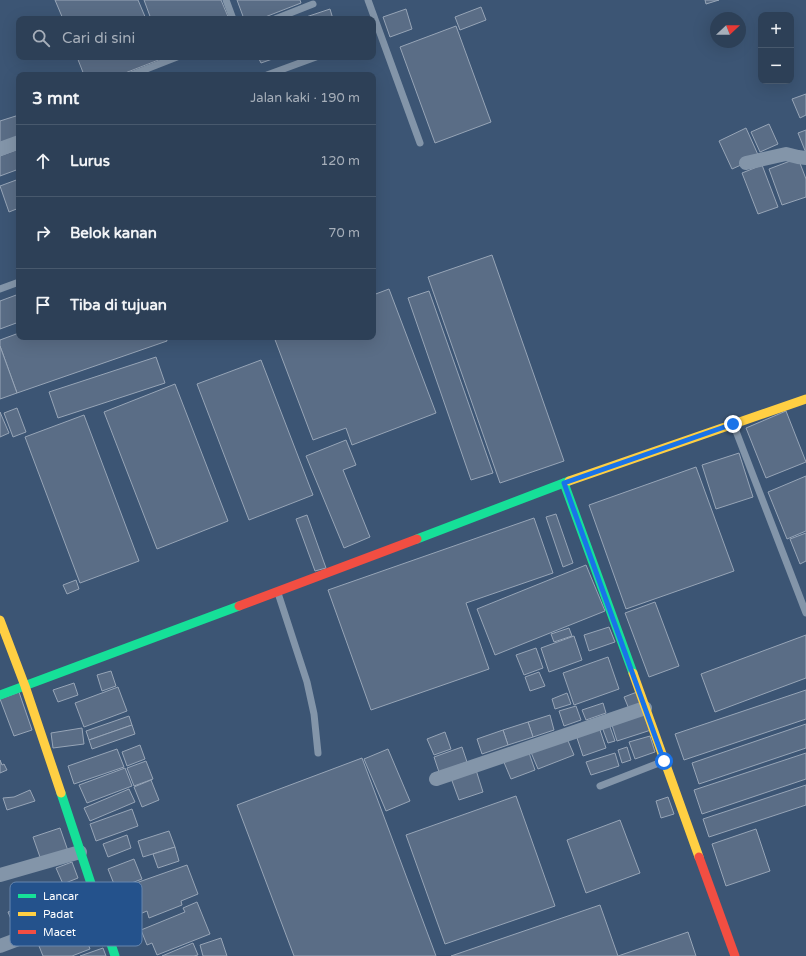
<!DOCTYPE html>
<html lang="id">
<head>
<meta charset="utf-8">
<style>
  :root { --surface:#2d4057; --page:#35475d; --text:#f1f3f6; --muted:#a7afba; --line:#48596d }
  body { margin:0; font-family:"Varela Round",sans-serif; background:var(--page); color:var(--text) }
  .controls { position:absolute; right:12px; top:12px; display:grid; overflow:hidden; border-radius:8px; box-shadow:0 4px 16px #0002 }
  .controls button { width:36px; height:36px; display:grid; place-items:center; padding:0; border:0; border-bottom:1px solid var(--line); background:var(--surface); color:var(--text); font:20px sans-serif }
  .compass { position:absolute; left:710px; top:12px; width:36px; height:36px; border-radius:50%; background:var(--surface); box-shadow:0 4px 16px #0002; rotate:68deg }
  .stop { position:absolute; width:12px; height:12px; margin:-9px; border:3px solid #1a73e8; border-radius:50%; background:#fff }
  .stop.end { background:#1a73e8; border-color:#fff; box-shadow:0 1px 4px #0008 }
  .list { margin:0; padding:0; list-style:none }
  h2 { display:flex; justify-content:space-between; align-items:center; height:52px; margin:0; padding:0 16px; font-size:17px }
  h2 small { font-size:13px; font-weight:400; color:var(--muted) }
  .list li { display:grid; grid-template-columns:26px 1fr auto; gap:12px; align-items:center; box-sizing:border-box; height:72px; padding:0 16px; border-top:1px solid var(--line) }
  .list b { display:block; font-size:15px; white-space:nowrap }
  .list em { font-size:13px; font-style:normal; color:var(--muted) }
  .icon { flex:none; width:22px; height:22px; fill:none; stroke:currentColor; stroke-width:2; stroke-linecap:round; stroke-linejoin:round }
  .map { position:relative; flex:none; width:806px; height:956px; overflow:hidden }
  .search { position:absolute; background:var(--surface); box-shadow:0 4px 16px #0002; left:16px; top:16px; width:360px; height:44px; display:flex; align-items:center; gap:10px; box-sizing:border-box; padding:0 14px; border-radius:8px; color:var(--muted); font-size:15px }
  .panel { position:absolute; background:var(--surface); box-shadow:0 4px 16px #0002; left:16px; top:72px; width:360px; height:268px; border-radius:8px }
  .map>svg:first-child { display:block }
  .building { fill:#5a6d86; stroke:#97a5b7 }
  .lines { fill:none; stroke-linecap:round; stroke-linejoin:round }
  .lane { stroke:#8395a9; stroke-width:7 }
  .street { stroke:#8395a9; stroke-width:14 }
  .fast { stroke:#16e098; stroke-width:9 }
  .slow { stroke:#ffcf43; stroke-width:9 }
  .jam { stroke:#f24e42; stroke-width:9 }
  .route { stroke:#1a73e8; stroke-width:5 }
  .key { fill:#24528c; stroke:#6686ae; stroke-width:1 }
  .key-label { font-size:11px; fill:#fff }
</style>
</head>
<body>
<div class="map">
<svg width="806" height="956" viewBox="0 0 806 956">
  <rect width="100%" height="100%" fill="#3c5574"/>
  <g class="building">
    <polygon points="55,0 138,0 146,19 63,19"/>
    <polygon points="144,0 221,0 229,19 151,19"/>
    <polygon points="237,0 300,0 301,3 260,19 244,19"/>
    <polygon points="705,0 719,0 706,4"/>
    <polygon points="481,7 486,20 460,30 455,17"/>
    <polygon points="330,9 333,19 300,19"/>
    <polygon points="406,9 412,29 390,37 383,17"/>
    <polygon points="456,26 491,122 435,143 400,47"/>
    <polygon points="77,57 160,57 161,59 120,75 84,75"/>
    <polygon points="258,57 278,57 261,63"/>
    <polygon points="806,94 806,115 800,118 792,99"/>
    <polygon points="19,115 19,140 0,147 0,121"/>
    <polygon points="769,124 778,144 760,152 751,132"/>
    <polygon points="746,128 759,157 732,169 719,141"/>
    <polygon points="806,130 806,153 798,133"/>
    <polygon points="19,149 19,169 0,176 0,156"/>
    <polygon points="798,158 806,179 806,197 782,205 769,169"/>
    <polygon points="762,165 778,207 758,214 742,173"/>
    <polygon points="19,179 19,208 9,212 0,186"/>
    <polygon points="492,255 564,461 500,483 428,277"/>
    <polygon points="389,289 436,413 352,445 346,428 313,440 274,337 373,337 373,295"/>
    <polygon points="429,291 493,473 471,480 408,298"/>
    <polygon points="19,294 19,322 0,329 0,301"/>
    <polygon points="19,333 19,337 166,337 167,341 17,393 0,346 0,340"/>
    <polygon points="0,346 17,393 0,399"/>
    <polygon points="156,357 165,383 58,418 49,392"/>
    <polygon points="261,360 313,495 249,520 197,384"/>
    <polygon points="175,384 228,521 157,549 104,412"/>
    <polygon points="17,408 26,432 13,437 4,413"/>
    <polygon points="786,411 806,462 766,478 746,428"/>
    <polygon points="0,412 9,433 0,437"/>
    <polygon points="84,415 139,561 80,583 25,437"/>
    <polygon points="346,440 356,465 343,470 370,537 344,548 306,456"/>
    <polygon points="739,453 753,497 716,509 702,465"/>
    <polygon points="696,467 734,571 626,609 589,505"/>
    <polygon points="806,476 806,531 787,539 768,492"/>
    <polygon points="556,514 573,563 563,567 546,517"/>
    <polygon points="307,515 326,568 315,571 296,519"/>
    <polygon points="534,518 553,573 466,603 489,669 371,710 328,590"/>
    <polygon points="806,533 806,561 800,564 790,539"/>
    <polygon points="586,565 605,611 495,655 477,609"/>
    <polygon points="76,580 79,589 67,594 63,585"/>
    <polygon points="655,602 679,666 649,677 625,613"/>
    <polygon points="609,627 615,642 589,651 584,635"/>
    <polygon points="569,628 572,636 554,642 551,634"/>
    <polygon points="806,635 806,678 715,712 701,674"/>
    <polygon points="574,636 582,660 549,672 541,648"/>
    <polygon points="536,648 543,668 524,675 516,655"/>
    <polygon points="608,657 619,689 574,705 563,673"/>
    <polygon points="111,671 116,686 102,691 97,675"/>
    <polygon points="539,672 545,686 530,691 525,677"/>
    <polygon points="74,683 78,695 58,702 53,690"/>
    <polygon points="118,687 127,711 84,727 75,703"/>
    <polygon points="806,690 806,719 684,760 675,734"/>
    <polygon points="19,692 32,730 14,736 0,699"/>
    <polygon points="637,692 641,705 629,709 624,697"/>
    <polygon points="567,693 571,704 555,709 552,699"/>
    <polygon points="603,703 606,713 586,720 582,710"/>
    <polygon points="576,706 581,720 564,726 559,711"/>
    <polygon points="645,711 651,730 617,741 611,722"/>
    <polygon points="550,715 554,730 533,737 528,722"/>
    <polygon points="129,716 132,725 89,740 86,731"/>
    <polygon points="528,722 533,737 508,745 503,730"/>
    <polygon points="609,724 615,741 608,743 602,727"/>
    <polygon points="806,724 806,748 699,784 692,763"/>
    <polygon points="132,725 135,734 92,749 89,740"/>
    <polygon points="599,727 606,748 583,756 576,735"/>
    <polygon points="82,728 84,744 53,748 51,733"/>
    <polygon points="503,730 508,745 482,754 477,739"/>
    <polygon points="445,732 451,749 434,755 427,739"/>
    <polygon points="566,736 574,755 538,769 530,750"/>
    <polygon points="650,736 655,752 635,759 629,742"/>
    <polygon points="140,745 145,759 127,766 122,752"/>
    <polygon points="462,747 467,762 439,772 434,757"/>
    <polygon points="627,747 631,760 622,763 618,750"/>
    <polygon points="117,749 124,767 74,784 68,766"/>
    <polygon points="388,749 410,801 386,811 364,759"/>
    <polygon points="528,750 535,770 511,779 503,760"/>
    <polygon points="615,753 619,766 591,775 586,762"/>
    <polygon points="806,753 806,779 702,814 694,790"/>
    <polygon points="362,758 436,956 294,956 237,805"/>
    <polygon points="0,760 2,765 4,764 7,770 0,773"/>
    <polygon points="146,761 153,779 134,786 127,768"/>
    <polygon points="125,768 132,786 87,803 79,785"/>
    <polygon points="476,770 483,792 459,800 451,778"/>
    <polygon points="151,780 159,800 142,807 134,787"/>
    <polygon points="806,785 806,805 709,837 703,819"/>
    <polygon points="129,789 135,802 90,821 84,808"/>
    <polygon points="30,790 35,801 7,810 3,798 14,797"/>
    <polygon points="516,796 555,906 445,944 406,835"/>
    <polygon points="668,797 674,814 661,818 656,801"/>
    <polygon points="132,809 138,826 96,841 90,824"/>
    <polygon points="620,820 640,873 586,893 567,840"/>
    <polygon points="60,828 68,851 41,860 33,837"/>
    <polygon points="756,829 770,871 726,886 712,844"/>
    <polygon points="169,831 175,847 143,857 138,841"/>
    <polygon points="127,835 131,848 108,857 103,844"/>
    <polygon points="175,847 179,861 158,868 153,854"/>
    <polygon points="134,859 142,879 116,889 108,869"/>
    <polygon points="72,862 78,878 63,884 56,868"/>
    <polygon points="187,865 198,894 181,901 182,905 149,918 147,911 125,920 120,903 125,900 119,889"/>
    <polygon points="197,902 210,934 157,955 152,943 147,945 141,930 185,912 183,908"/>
    <polygon points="600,905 618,956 688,932 696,956 451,956"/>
    <polygon points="18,908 26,927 16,931 8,912"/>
    <polygon points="83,930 90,949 72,956 43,956 39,946"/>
    <polygon points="221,938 227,956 203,956 200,945"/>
    <polygon points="193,943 198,955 194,956 162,956"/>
    <polygon points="103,948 106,956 80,956"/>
  </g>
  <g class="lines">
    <g class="lane">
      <polyline points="226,0 233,19"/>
      <polyline points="368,0 420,143"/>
      <polyline points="275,19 313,4"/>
      <polyline points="131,75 177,57"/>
      <polyline points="267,75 316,57"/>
      <polyline points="0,289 19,282"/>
      <polyline points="734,426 806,613"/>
      <polyline points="278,593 307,682 314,714 318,753"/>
      <polyline points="600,786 664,761"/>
    </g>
    <g class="street">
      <polyline points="0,149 19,142"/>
      <polyline points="746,163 786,154 798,157 806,158"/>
      <polyline points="436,779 645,708"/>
      <polyline points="0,875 80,852"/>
      <polyline points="0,946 98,909"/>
    </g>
    <g class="fast">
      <polyline points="564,483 633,673"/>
      <polyline points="417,539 569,481"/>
      <polyline points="0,695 239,606"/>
      <polyline points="61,793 115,956"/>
    </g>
    <g class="slow">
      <polyline points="569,481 806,399"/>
      <polyline points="0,620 25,686 61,793"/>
      <polyline points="633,673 699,857"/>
    </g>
    <g class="jam">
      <polyline points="239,606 417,539"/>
      <polyline points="699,857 735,956"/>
    </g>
  </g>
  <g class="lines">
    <polyline class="route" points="664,761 564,483 733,424"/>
  </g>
  <rect x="10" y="882" width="132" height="64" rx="6" class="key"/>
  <rect x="18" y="894" width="18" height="4" fill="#16e098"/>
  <rect x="18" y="912" width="18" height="4" fill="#ffcf43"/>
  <rect x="18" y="930" width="18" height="4" fill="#f24e42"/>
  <g class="key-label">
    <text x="43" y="900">Lancar</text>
    <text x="43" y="918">Padat</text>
    <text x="43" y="936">Macet</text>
  </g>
</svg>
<div class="controls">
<button>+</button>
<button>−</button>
</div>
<svg class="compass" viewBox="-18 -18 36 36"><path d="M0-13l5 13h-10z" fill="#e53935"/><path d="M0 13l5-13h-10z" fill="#a7afba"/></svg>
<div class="stop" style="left:664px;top:761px"></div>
<div class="stop end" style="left:733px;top:424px"></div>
<div class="search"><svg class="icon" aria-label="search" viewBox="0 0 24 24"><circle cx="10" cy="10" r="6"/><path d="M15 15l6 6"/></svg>Cari di sini</div>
<section class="panel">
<h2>3 mnt<small>Jalan kaki · 190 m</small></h2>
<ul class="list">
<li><svg class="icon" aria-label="ahead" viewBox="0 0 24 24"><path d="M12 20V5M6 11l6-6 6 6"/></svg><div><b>Lurus</b></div><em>120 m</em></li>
<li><svg class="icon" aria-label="right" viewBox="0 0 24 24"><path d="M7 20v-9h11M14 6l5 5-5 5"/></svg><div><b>Belok kanan</b></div><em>70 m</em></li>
<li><svg class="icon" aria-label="arrive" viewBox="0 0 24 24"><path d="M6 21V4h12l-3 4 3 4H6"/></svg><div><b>Tiba di tujuan</b></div></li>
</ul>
</section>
</div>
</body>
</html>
